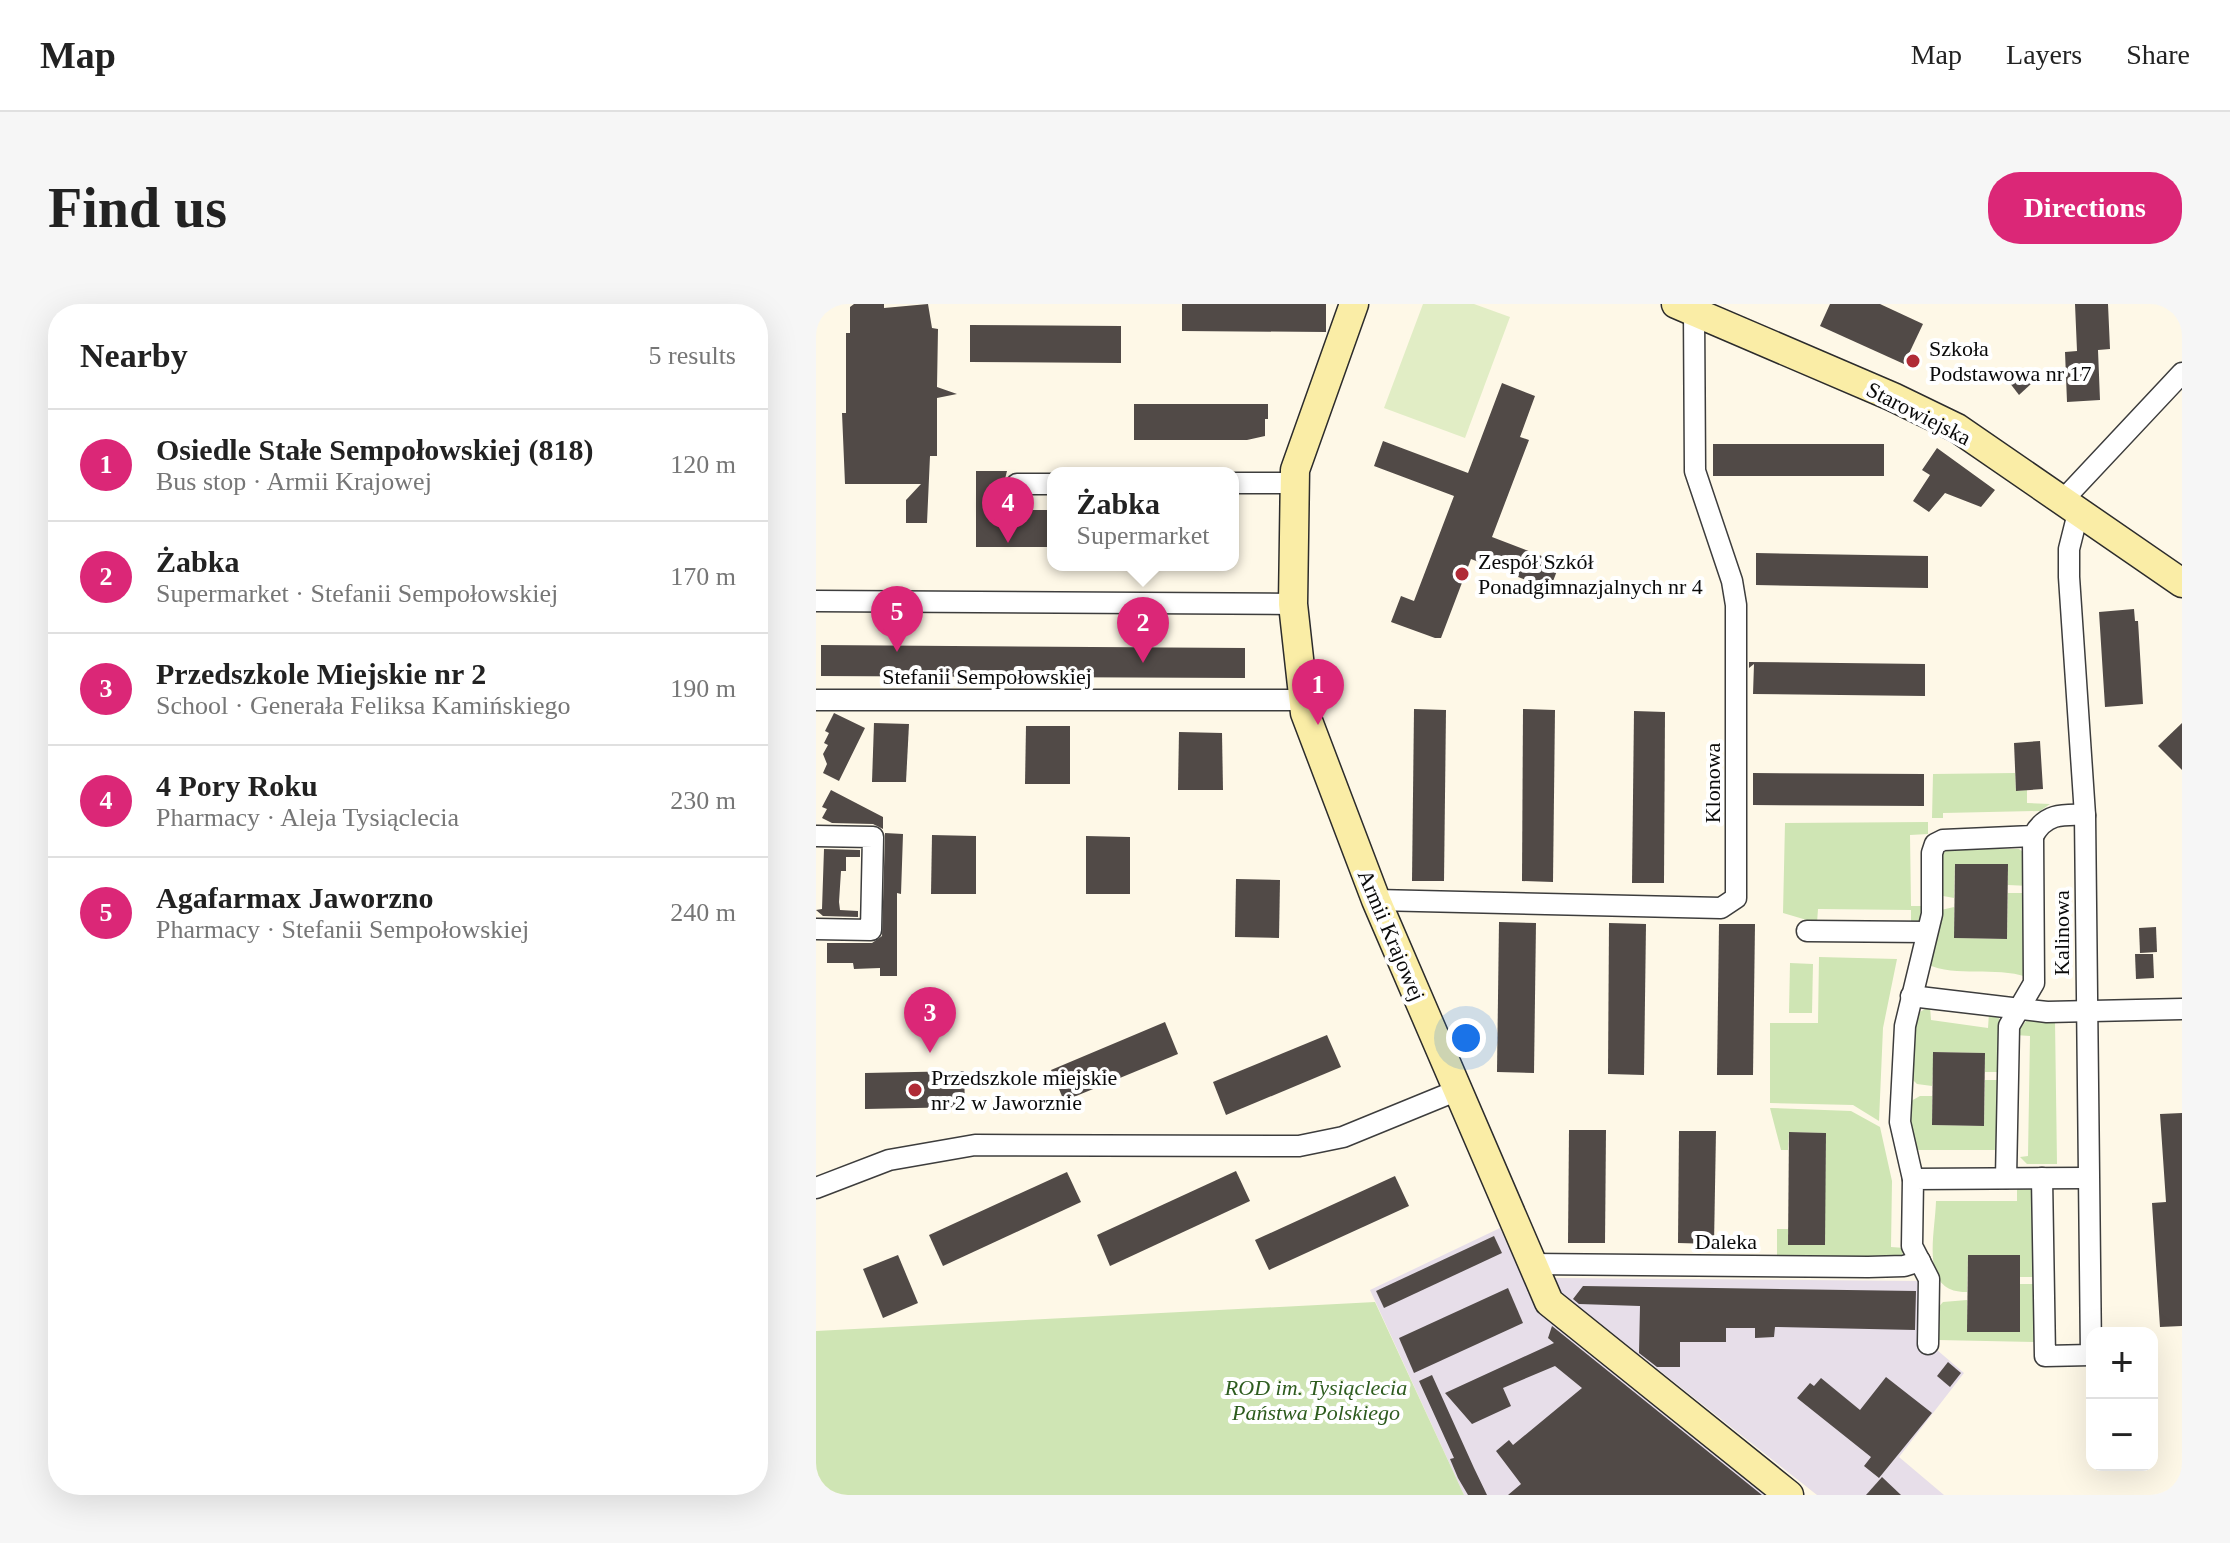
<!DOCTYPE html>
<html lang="en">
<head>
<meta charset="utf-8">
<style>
  :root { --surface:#fff; --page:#f6f6f6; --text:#222; --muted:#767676; --line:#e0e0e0; --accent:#db2777 }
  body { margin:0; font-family:"Times New Roman",serif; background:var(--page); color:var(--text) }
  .controls { position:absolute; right:24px; bottom:24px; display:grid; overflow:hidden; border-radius:16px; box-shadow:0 8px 32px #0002 }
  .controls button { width:72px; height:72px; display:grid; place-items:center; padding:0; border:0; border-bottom:2px solid var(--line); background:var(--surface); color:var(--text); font:40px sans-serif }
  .you { position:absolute; left:650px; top:734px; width:28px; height:28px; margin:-20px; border:6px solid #fff; border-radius:50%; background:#1a73e8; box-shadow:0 0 0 12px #1a73e833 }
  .badge { display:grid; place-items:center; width:52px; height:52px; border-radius:50%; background:var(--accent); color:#fff; font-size:26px; font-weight:700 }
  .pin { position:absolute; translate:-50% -66px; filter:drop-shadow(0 2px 4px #0008) }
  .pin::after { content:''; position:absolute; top:42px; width:28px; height:24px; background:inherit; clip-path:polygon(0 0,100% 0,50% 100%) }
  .popup { position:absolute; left:231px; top:163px; width:192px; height:104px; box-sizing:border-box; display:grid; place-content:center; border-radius:16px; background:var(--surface); filter:drop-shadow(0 2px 6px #0005); font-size:26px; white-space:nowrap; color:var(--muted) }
  .popup b { font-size:30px; color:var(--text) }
  .popup::after { content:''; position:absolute; left:50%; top:100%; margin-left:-16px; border:16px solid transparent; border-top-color:var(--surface) }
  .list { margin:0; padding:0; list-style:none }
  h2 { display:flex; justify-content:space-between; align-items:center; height:104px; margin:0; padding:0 32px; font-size:34px }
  h2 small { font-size:26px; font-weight:400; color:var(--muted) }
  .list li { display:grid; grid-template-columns:52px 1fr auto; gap:24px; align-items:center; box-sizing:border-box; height:112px; padding:0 32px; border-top:2px solid var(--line) }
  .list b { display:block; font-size:30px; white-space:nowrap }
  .list p { margin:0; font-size:26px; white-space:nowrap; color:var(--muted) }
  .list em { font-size:26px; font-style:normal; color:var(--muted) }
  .map { position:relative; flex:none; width:1366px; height:1191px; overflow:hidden; border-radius:32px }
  header { display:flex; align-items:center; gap:48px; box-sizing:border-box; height:112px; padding:0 40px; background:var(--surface); border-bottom:2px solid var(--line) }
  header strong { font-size:38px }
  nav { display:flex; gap:44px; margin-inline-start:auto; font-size:28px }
  .intro { display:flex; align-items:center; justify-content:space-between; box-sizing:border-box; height:192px; padding:0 48px }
  h1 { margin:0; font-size:56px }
  .button { padding:20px 36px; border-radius:32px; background:var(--accent); color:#fff; font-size:28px; font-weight:700 }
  main { display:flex; gap:48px; padding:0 48px }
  aside { flex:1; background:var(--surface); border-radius:32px; box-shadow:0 8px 32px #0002 }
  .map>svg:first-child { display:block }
  .industrial { fill:#e7dee9 }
  .green { fill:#cfe5b4 }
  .pitch { fill:#e1edc5 }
  .building { fill:#514a47 }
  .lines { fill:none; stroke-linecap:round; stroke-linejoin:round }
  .street-casing { stroke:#3d3d3d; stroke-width:23 }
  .secondary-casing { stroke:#2c2c2c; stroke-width:31 }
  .street { stroke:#fff; stroke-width:20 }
  .secondary { stroke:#faeda6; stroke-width:28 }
  .poi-dot { fill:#b02b37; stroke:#fff; stroke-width:3 }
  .labels { text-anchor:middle; stroke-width:8; stroke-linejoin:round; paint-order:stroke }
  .poi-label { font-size:22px; fill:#0a0a0a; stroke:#fff; text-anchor:start }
  .street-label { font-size:22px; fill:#0a0a0a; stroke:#fff }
  .park-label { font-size:22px; font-style:italic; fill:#2e5c1f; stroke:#fff }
</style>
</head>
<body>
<header>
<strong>Map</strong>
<nav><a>Map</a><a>Layers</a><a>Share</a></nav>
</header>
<div class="intro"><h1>Find us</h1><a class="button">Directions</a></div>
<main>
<aside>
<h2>Nearby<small>5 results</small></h2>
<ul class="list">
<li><span class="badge">1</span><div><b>Osiedle Stałe Sempołowskiej (818)</b><p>Bus stop · Armii Krajowej</p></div><em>120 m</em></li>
<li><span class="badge">2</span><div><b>Żabka</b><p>Supermarket · Stefanii Sempołowskiej</p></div><em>170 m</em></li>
<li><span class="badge">3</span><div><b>Przedszkole Miejskie nr 2</b><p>School · Generała Feliksa Kamińskiego</p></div><em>190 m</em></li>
<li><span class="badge">4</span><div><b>4 Pory Roku</b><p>Pharmacy · Aleja Tysiąclecia</p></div><em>230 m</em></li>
<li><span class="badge">5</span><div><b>Agafarmax Jaworzno</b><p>Pharmacy · Stefanii Sempołowskiej</p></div><em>240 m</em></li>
</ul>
</aside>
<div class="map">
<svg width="1366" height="1191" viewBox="0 0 1366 1191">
  <rect width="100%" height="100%" fill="#fef8e7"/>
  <g class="industrial">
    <polygon points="684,924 714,990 959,1191 648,1191 554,986"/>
    <polygon points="740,974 1106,977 1104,1045 1121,1046 1148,1069 1083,1153 1128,1191 1001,1191 743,987"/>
  </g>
  <g class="green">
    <polygon points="1199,469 1200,487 1211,486 1211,499 1234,500 1224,507 1127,509 1127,514 1116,514 1117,470"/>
    <polygon points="1112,518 1112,530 1094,531 1095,602 1109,602 1102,619 1095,620 1095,606 1002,605 1001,619 967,609 969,519"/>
    <polygon points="1133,544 1203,545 1207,548 1213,582 1192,581 1192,560 1139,560 1138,594 1127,592 1125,551"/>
    <path d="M1192,589H1212L1211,673C1178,662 1142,674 1110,660L1125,606L1138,603V634L1191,635Z"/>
    <polygon points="1003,653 1081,655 1067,724 1063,817 1037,801 954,799 954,719 1002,719"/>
    <polygon points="974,659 997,660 996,709 973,709"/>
    <polygon points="1114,702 1115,716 1172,724 1173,709 1183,713 1185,768 1169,768 1169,749 1118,748 1116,782 1101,780 1096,775 1099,711"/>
    <polygon points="1210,717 1239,717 1241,860 1211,860 1204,853 1212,852 1214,732 1199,731"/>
    <polygon points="1169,776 1185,776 1183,846 1099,846 1092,809 1095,797 1104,792 1116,792 1116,821 1168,822"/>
    <polygon points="954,804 1035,807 1064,823 1076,877 1075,943 1089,944 1084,955 961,952 961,925 972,925 972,941 1008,941 1010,829 973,828 972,846 965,846"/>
    <path d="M1201,883L1213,884L1218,890L1220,973H1204L1203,951H1152L1151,988C1103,989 1119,932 1120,897H1201Z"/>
    <polygon points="1204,980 1221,980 1221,1034 1218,1038 1122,1036 1119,1032 1120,1006 1127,998 1151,996 1152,1028 1203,1028"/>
    <polygon points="559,998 648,1191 0,1191 0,1027"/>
  </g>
  <polygon class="pitch" points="607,0 658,0 694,13 649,134 568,104"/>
  <g class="building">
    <polygon points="38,0 68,0 68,4 112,0 116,24 122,25 121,83 141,90 121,94 121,152 114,152 111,219 90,219 90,196 105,180 29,180 26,109 30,109 30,29 34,29 34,3"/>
    <polygon points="366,0 510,0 510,28 366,27"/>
    <polygon points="1014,0 1064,0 1107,20 1088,60 1004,22"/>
    <polygon points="1259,0 1292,0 1294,45 1282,46 1284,96 1251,98 1249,48 1261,47"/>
    <polygon points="154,21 305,22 305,59 154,58"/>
    <polygon points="1203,64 1216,79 1203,91 1190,74"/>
    <polygon points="686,79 719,92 704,133 713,136 676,233 744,259 734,285 655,255 625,334 619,334 575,318 585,292 598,297 638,192 558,162 567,137 652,169"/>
    <polygon points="318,100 452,100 452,115 449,115 449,132 431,136 318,136"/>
    <rect x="897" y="140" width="171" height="32"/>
    <polygon points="1121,144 1179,186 1165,203 1129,189 1113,208 1097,197 1114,171 1106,166"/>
    <polygon points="160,167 191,167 188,179 191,206 237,206 237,243 160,243"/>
    <polygon points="940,249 1112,252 1112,284 940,281"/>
    <polygon points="1318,305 1319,317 1322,317 1327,400 1289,403 1283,308"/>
    <polygon points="5,341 429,344 429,374 5,372"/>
    <polygon points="933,358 1109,360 1109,392 937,390 938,360 933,364"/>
    <rect x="504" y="371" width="20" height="14"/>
    <polygon points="598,405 630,406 628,577 596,577"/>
    <polygon points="707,405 739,406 737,578 706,577"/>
    <polygon points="818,407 849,408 848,579 816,579"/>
    <polygon points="18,409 49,424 23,477 7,469 11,460 7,450 12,441 8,439 13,429 9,427"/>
    <polygon points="58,419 93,420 90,478 56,478"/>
    <polygon points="1366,419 1366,466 1342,442"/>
    <polygon points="210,422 254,422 254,480 209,480"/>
    <polygon points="363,428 406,429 407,486 362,486"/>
    <polygon points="1224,437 1227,485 1200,487 1198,439"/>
    <polygon points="937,469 1108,470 1108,502 937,501"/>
    <polygon points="15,486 67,513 67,525 57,520 16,519 6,514 11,505 6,503"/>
    <polygon points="69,529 87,530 85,590 81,589 81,672 64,672 64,664 38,665 37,659 11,659 11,639 56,639 66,632"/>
    <polygon points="116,531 160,532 160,590 115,590"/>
    <polygon points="270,532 314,533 314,590 270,590"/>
    <polygon points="8,545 44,546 44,553 30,553 30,567 25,567 23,598 24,606 42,607 42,613 7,612 0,606 6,605"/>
    <polygon points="1139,560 1192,560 1191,635 1138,634"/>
    <polygon points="420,575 464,576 463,634 419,633"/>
    <polygon points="683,618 720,619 718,769 681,768"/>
    <polygon points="793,619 830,620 828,771 792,770"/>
    <polygon points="903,620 939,620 937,771 901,771"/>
    <polygon points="1340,623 1341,648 1324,649 1323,624"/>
    <polygon points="1319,650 1337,650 1338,674 1320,675"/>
    <polygon points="349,718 362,750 248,797 235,766"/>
    <polygon points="511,731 525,763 410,811 397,778"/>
    <polygon points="1117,748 1169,749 1168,822 1116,821"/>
    <polygon points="148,767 149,803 49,805 49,769"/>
    <polygon points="1366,809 1366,1022 1344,1023 1336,899 1350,898 1344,810"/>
    <polygon points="753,826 790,826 789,939 752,939"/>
    <polygon points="863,827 900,827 898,940 862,939"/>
    <polygon points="973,828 1010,829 1009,941 972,941"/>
    <polygon points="420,867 434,897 294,962 281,931"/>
    <polygon points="251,868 265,898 127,962 113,931"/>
    <polygon points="579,872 593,902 453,966 439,936"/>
    <polygon points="678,932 686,949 568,1004 560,987"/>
    <polygon points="82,951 102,999 67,1014 47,965"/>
    <polygon points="1152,951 1204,951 1204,1028 1151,1028"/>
    <polygon points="767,982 1100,987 1099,1026 959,1023 958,1033 939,1034 939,1024 910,1024 910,1038 864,1038 864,1063 841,1063 823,1049 824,1002 763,1000 757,995"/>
    <polygon points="692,984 707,1019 598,1069 583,1034"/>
    <polygon points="736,1022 946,1191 692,1191 705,1180 680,1147 693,1136 697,1141 766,1084 739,1062 687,1084 695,1102 656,1120 629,1089 738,1039 732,1034"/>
    <polygon points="1132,1058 1145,1069 1134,1083 1121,1072"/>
    <polygon points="616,1071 658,1164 671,1191 652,1191 642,1174 634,1155 638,1154 603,1077"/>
    <polygon points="1070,1073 1116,1109 1063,1174 1048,1162 1055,1153 981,1094 994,1079 998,1082 1005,1074 1044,1106"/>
    <polygon points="1066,1173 1085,1191 1050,1191"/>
  </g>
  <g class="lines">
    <defs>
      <g id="street">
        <polyline points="417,179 479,179"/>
        <polyline points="201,180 237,180"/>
        <polyline points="1247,196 1366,69"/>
        <polyline points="0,297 477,300"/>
        <polyline points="0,396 485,396"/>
        <polyline points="0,532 57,533 55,626 0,625"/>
        <polyline points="560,596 905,604 920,594 920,301 916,277 879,167 878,7"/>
        <polyline points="991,627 1111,628"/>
        <polyline points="1095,692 1231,708 1366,705"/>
        <polyline points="1190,874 1193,722 1218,679 1217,532"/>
        <polyline points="1226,874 1229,1052 1275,1051 1269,511 1253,273 1253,245 1262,209"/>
        <path d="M1097,875L1084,818L1089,722L1116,610V549L1119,540L1127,536L1217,532C1229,510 1245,510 1269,511"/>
        <polyline points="0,884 73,856 159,841 483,842 527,833 642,786"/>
        <polyline points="714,960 1052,963 1088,962 1104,957"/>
        <polyline points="1112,1040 1113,975 1096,942 1097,875 1270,874"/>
      </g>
      <g id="secondary">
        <polyline points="538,0 479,166 477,300 489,409 560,596 733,998 973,1191"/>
        <polyline points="860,0 1077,93 1141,124 1366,279"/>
      </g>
    </defs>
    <use href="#street" class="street-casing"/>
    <use href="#secondary" class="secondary-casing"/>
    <use href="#street" class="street"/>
    <use href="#secondary" class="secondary"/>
  </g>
  <g class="poi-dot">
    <circle cx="1097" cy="57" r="8"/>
    <circle cx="646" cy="270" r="8"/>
    <circle cx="99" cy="786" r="8"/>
  </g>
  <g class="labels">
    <g class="poi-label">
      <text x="1113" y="52">Szkoła<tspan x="1113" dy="25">Podstawowa nr 17</tspan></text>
      <text x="662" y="265">Zespół Szkół<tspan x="662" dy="25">Ponadgimnazjalnych nr 4</tspan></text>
      <text x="115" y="781">Przedszkole miejskie<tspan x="115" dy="25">nr 2 w Jaworznie</tspan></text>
    </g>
    <g class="street-label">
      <text transform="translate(1103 109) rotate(27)" y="8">Starowiejska</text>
      <text x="171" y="380">Stefanii Sempołowskiej</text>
      <text transform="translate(896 479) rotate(-90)" y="8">Klonowa</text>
      <text transform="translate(1245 629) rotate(-90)" y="8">Kalinowa</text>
      <text transform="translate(576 631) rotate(67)" y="8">Armii Krajowej</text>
      <text x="910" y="945">Daleka</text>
    </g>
    <g class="park-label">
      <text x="500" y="1091">ROD im. Tysiąclecia<tspan x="500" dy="25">Państwa Polskiego</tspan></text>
    </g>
  </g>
</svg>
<div class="controls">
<button>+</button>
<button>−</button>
</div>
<div class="you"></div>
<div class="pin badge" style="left:502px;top:421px">1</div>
<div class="pin badge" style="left:327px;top:359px">2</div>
<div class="popup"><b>Żabka</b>Supermarket</div>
<div class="pin badge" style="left:114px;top:749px">3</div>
<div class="pin badge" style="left:192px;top:239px">4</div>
<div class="pin badge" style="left:81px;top:348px">5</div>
</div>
</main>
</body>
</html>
